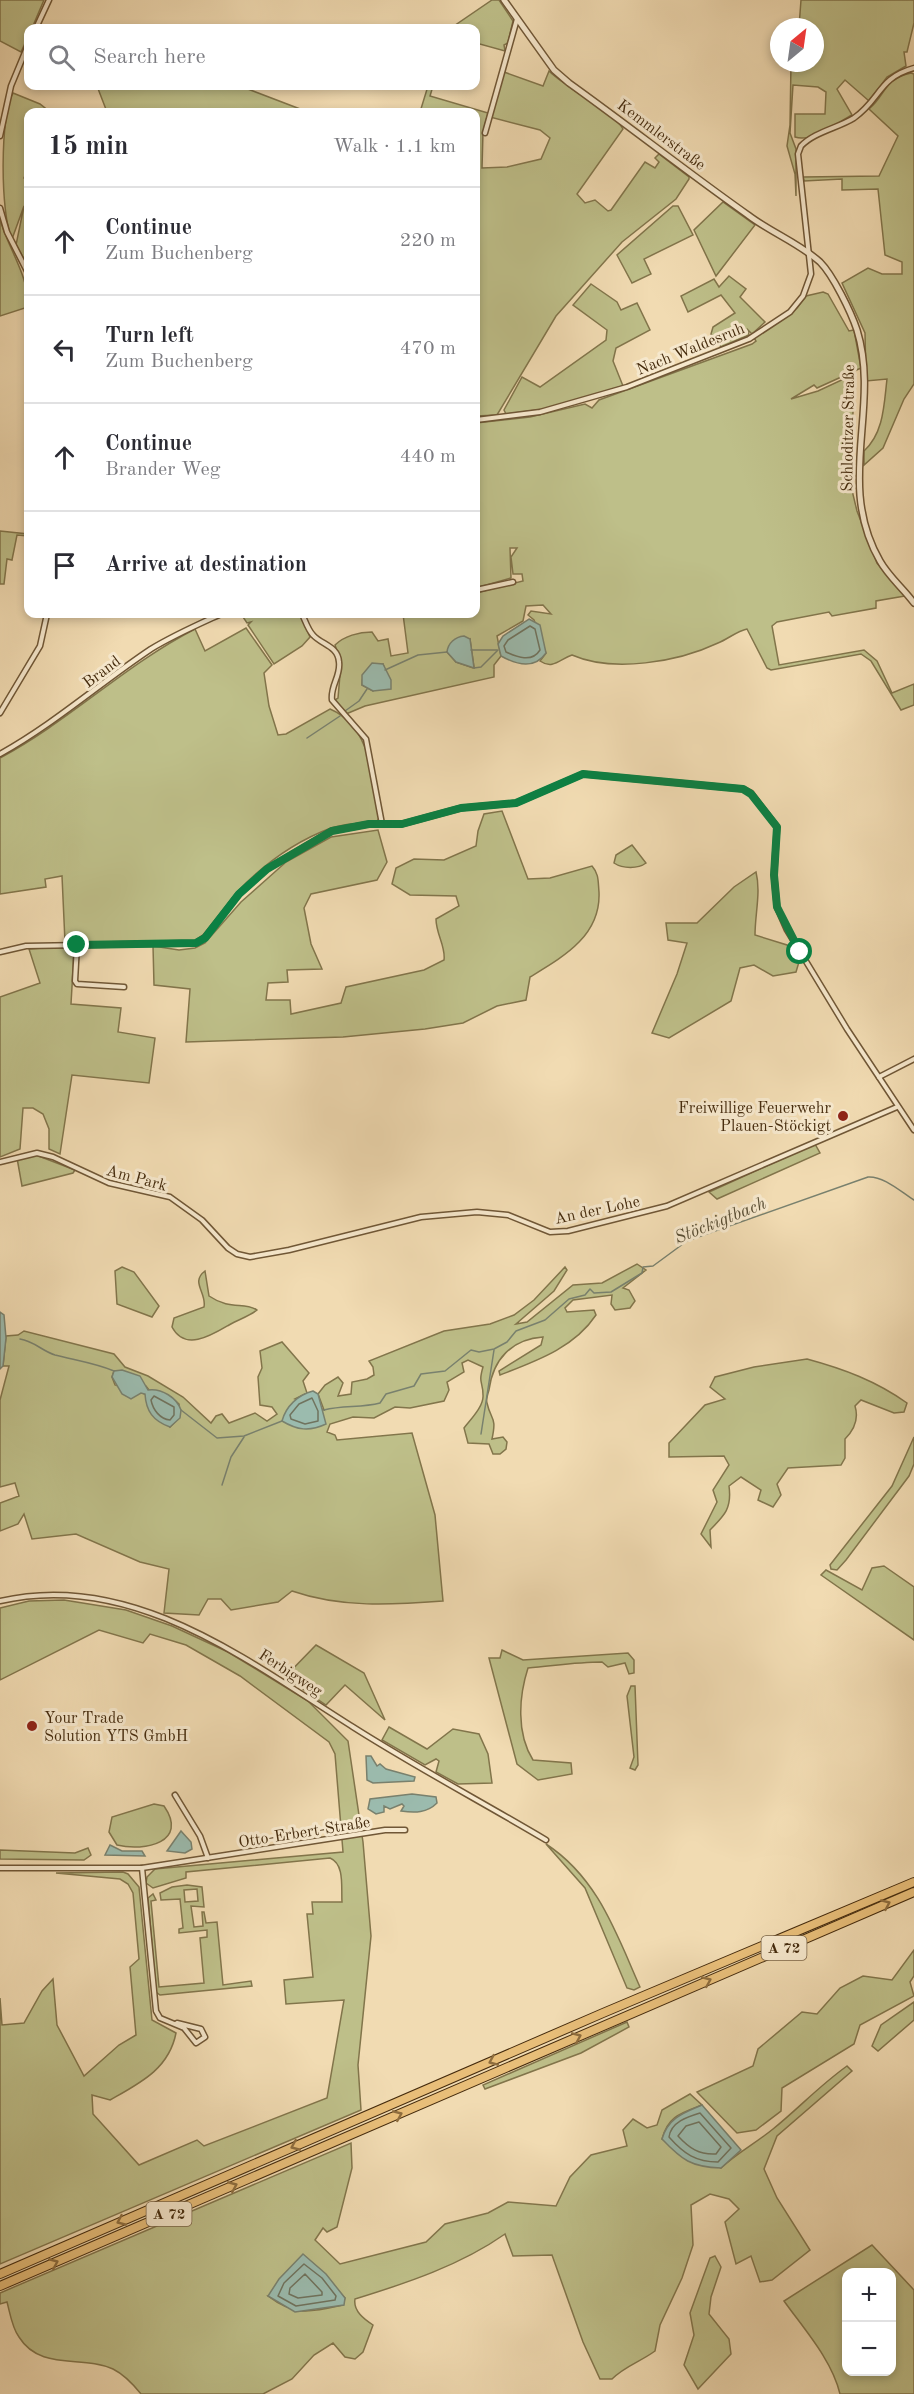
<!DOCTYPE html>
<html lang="en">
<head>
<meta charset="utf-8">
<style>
  :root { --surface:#fff; --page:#f2f2f3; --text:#2b2b33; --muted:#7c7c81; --line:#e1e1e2 }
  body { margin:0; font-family:"Old Standard TT",serif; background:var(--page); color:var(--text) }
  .controls { position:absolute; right:18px; bottom:18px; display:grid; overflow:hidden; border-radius:12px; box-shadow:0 3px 9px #0003 }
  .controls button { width:54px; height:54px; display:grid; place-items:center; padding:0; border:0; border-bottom:2px solid var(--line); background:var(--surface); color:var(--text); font:30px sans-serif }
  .compass { position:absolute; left:770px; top:18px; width:54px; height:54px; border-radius:50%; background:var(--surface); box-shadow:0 3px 9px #0003; rotate:29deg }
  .stop { position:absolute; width:18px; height:18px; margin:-14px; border:4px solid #0b8043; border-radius:50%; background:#fff }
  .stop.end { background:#0b8043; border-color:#fff; box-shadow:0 2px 6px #0008 }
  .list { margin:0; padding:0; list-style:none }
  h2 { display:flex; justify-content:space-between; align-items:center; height:78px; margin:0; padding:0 24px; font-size:26px }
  h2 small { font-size:20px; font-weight:400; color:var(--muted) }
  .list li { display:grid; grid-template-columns:39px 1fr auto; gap:18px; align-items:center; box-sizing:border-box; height:108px; padding:0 24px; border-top:2px solid var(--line) }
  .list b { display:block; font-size:22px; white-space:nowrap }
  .list p { margin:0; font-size:20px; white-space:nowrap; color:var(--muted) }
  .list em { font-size:20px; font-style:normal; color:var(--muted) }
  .icon { flex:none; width:33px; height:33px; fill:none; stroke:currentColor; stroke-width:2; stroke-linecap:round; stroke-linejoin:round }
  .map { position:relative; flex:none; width:914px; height:2394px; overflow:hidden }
  .search { position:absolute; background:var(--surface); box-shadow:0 3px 9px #0003; left:24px; top:24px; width:456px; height:66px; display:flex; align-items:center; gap:15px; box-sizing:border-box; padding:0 21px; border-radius:12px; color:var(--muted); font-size:22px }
  .panel { position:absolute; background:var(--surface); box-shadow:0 3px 9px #0003; left:24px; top:108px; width:456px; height:510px; border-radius:12px }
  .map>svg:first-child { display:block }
  .green { fill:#bebf89; stroke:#82754b; stroke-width:1.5; fill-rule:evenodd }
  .water { fill:#9bbbae; stroke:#79816e; stroke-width:1.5 }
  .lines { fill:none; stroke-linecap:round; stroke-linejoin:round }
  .shore { stroke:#70735e; stroke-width:1.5 }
  .stream { stroke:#79816e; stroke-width:1.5 }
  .minor-casing { stroke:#705736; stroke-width:7 }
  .tertiary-casing { stroke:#705736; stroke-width:8 }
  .motorway-casing { stroke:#452b0d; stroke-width:10 }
  .minor { stroke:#f6e8cd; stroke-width:4 }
  .tertiary { stroke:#f6e8cd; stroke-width:5 }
  .motorway { stroke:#e8be79; stroke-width:8 }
  .oneway { stroke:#8e6d3e }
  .route { stroke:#0b8043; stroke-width:8 }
  .poi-dot { fill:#8f2418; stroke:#f6e8cd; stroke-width:2 }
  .labels { text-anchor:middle; stroke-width:6; stroke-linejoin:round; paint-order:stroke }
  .shield { fill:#f6e8cd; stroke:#7a6447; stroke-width:1.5 }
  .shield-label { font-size:15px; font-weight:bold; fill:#452b0d }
  .street-label { font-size:16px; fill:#452b0d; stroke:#f6e8cd }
  .poi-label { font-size:16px; fill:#452b0d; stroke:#f6e8cd; text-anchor:end }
  .water-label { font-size:18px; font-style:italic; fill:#5a4f35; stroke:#f6e8cd }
</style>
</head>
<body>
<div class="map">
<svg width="914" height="2394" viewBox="0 0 914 2394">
  <rect width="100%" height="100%" fill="#f1dbb2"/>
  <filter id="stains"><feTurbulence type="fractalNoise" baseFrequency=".00333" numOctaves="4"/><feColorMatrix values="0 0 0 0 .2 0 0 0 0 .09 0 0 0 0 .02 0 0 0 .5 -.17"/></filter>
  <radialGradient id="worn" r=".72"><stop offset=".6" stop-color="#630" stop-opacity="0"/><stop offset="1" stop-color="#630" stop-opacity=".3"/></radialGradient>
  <g class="green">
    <polygon points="0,0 44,0 32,28 28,28 28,37 21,52 0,41"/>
    <polygon points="492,0 499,0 513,21 508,43 504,45 505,51 476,43 476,28 451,28"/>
    <path d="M801,0H914V23L907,52H904L906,66L887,77L869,101L845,80L837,89L852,115C837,123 812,143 795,137V114H825L826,92L818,87L793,85L790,133L796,149V196L795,174L787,146L790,125L791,63H794V68L796,63H815V27H799Z"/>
    <path d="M549,71C567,89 615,113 623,129L577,194L585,203L595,200L608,211L611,210L645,162L655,168L659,162L655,158L659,154L689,177V179L676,199L622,242L556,316L497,415L476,416V112H420L428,86H433L430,96L488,113L483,132L482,168L507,167L541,159L550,138L540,130L490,117L504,72L543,86Z"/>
    <path d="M911,73L914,74V384L904,399L883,448L864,465V451C884,433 884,404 887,379L866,381L865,333L842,283L868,268L882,274H902V262L885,255L878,189L842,190V179L804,181L803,177L879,176L898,136L869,109C887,94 883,79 911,73Z"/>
    <polygon points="97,86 240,86 308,112 107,112"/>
    <path d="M13,93L40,104L50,112H28V169L24,178L28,181V266L16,245L24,206L12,239C0,215 0,113 13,93Z"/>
    <polygon points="723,202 755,225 716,276 694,230"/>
    <polygon points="673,206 678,206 693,235 644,259 651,274 632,283 617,255"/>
    <path d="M0,219C8,249 29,275 28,307L0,316Z"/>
    <polygon points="729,276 746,289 740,297 765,322 752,334 748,330 749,335 721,347 711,334 713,327 735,313 721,295 688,312 681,296 714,279 719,287"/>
    <polygon points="591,284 617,302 621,310 637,303 650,330 616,348 613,361 623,386 544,409 506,414 504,410 522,377 540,387 606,340 607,330 573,305"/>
    <path d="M823,292L828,294L849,331L854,330L861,368L817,388L814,385L791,399L818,391L850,376L855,379L849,478L857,511L877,563L905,596L876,601V608L832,616L829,612L777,622L772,626L779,665L864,650L877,661L892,693L914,684V705L901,710L871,661L861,654L771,670L767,668L747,629C737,631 728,639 718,643C678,662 613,673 572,655C560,659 553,670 540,661L546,653L534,620L528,615L531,611L551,614L543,605L526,606L523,621L497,636L501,656L494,665V677L365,706L346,714L335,700L338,698L341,663L335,645C344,636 359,632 372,632L378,641L388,639L391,656L408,653L403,614H476V593L523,581L522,574H513L511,557L517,548H510L511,578L476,588V423L530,417L585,404L592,408L599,400L752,344L756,341L754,338L797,308L806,296ZM470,639L474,667L473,668L456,662L447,652ZM383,664L385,670L373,691L362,685C362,669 369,668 383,664Z"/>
    <polygon points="0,531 28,534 28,536 17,535 12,560 7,559 4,584 0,584"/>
    <polygon points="241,614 300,614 310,637 302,646 274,664 248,625 251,622 247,623"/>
    <path d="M246,628L272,665L264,673L269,706L278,735L286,734L330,709C372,727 372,778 379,818L377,822C362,823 346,823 331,828C296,841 263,865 237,892C222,908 210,939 187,944L65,942L62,876L45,879L46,887L0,894V758C69,721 125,665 195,629L205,651Z"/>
    <path d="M502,811L528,879L550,878L592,866C599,874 598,881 599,892C601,936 563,957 530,977L526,1000L497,1006L463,1023L425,1029L343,1037L186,1042L190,989L154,985L153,946L179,950L195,948L205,943L241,902L286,862L331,837L378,830L387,862L377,880L311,894L304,908L311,944L322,969L287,970L288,982L268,983L266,1000H290L291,1014L341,1003L346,987L424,970L444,960C446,947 436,934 436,919L459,906L456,896L410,895L392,884L396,868L414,859L444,860L476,846L478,831L484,814Z"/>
    <path d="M632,845L646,863C638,869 623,869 614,863L616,855Z"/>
    <path d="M756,872C761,892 755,914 755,935L787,945L799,962L796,972L773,976L754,965L740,968L731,1001L669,1038L652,1033L677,974L687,943L668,940L666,923H697L734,887Z"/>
    <polygon points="69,946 74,952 71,1004 121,1008 118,1032 155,1038 149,1083 72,1075 60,1154 49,1149 49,1129 43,1114 33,1108 23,1108 20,1149 0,1157 0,997 40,983 29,949"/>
    <polygon points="815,1144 820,1153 717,1199 709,1192"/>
    <polygon points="36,1155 75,1170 73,1173 22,1186 17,1158"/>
    <path d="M637,1264L646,1270L623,1288L629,1290L635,1301L630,1308L615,1310L611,1304L612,1295L573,1300L565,1308L567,1312L594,1310L596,1315C574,1348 536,1361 500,1375L499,1371L541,1345L543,1337C512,1339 493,1359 489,1390C488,1393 486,1400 487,1403C491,1421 497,1416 492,1439L503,1437L507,1442L506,1449L500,1454H493L489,1444L468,1443L464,1428C471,1419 484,1406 483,1395C483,1381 478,1384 483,1367L468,1360L462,1363L464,1372L447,1382L449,1390L444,1401L410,1408L395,1407L374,1418L353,1417L330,1424L327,1432L335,1435L337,1440L412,1433L435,1515L443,1601C392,1605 341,1608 292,1591L278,1602L231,1610L221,1599H208L199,1615L164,1613L169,1569L140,1562L76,1534L32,1539L24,1514L18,1524L0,1531V1503L19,1496L15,1483L0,1487V1400L9,1366H3L6,1336L18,1335L24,1331L114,1354L125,1367L148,1376L183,1397L211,1423L216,1416L222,1414L229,1423L255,1413L267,1421L277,1414L272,1407L260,1405L258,1377L262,1368L260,1351L282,1342L309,1373L303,1381L307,1393L295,1399L324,1410L318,1394L325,1385L338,1377L343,1383L338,1396L351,1394L352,1382L367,1379L374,1375L373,1367L369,1361L444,1331L490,1324L514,1315L534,1300L565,1267L567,1270L554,1291L516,1324L527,1322L573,1285L602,1283ZM114,1371L146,1386L149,1390L171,1397L179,1404V1418L170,1427L145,1394L115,1385L112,1377Z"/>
    <polygon points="122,1267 134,1272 159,1306 152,1317 117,1304 115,1271"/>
    <path d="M205,1271L209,1296C231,1311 244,1301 257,1310C248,1317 239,1319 229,1325C212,1335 185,1352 172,1327L174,1318L204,1307C207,1293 190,1282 205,1271Z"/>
    <path d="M807,1359C844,1369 876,1381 907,1403L904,1412L894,1413L861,1400L855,1406C859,1419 855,1429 845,1439V1458L841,1465L788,1468L777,1484L781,1495L773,1507L758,1500L761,1490L741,1477L729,1486C732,1508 725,1515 710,1530L711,1547L701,1534L717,1502L713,1490L729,1465L724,1456L669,1457V1443L705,1405L725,1399L710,1387L715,1377L754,1367Z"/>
    <polygon points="914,1437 914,1464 909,1476 846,1560 837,1570 831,1569 830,1565 892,1486"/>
    <polygon points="884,1566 914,1587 914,1640 821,1575 826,1570 862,1590 872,1568"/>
    <path d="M64,1600L126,1610L172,1626L228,1652L308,1701L348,1741L363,1842L371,1936L358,2065L361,2110L0,2264V1998L2,2025L24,2023L42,1991L53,1979L57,2025L84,2076L119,2045L136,2035L130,1967L139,1959L133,1893L128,1884L120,1879L56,1873L123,1872L128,1874L139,1887L152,2020L176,2033C169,2069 140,2083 110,2100L92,2095L93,2114L139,2165L197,2140L204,2146L327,2098L344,2000L286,2004L284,1980L313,1977L307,1914H313L312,1902H342C341,1888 345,1864 330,1858L186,1872V1878L153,1888L146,1883L147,1877L155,1869L343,1852L335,1754L329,1742L240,1676L186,1645L150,1634L143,1643L99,1630L0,1680V1608L29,1601Z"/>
    <polygon points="316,1645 364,1673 385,1720 345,1685 326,1705 285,1677"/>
    <path d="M502,1650L523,1660L628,1653L634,1660V1673L629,1674L625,1663L608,1667L602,1662C576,1662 553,1666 528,1668C519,1696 516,1733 533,1760L571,1763L572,1774L538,1780L517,1764L489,1658H500Z"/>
    <polygon points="631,1686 635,1686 638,1765 635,1770 630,1768 634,1757 627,1696"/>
    <polygon points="389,1727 427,1749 453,1729 479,1734 488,1754 492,1783 458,1784 436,1772 439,1761 436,1759 425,1765 382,1740"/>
    <path d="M154,1804L164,1806C189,1842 145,1852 117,1845L109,1832L112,1817Z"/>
    <path d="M546,1844C598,1878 616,1933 640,1987L634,1990L627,1988L585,1888Z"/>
    <polygon points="88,1848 91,1855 84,1860 0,1859 0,1850 75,1853"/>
    <path d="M187,1885L202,1887L204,1907L191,1906L194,1927L203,1926L202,1912H204L206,1923L217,1922L223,1985L251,1981L252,1986L160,1995L156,1992L148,1898L153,1894L156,1900L151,1901L159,1987L204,1983L200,1938L207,1937V1930L179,1933V1929L183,1928L180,1899L161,1900L160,1893L172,1887ZM197,1889L198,1901L185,1902L184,1890Z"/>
    <polygon points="914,1950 914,1976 910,1982 914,1996 860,2025 854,2044 782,2088 781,2111 756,2130 737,2133 697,2092 753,2066 758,2049 802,2012 817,2014 840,1988 863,1976 892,1980"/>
    <polygon points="914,2002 914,2020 878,2051 872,2046 881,2025"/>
    <polygon points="627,2022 629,2027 581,2053 485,2089 483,2085"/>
    <path d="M847,2066L852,2071L777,2136L764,2169L777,2198L810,2250L772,2280L760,2282L751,2256L736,2264L725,2222L739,2209L729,2199L710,2194L691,2205L693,2245L682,2278L660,2325L655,2351C640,2362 625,2366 612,2379H600L583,2342L552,2255L513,2256L505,2234C461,2265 407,2283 355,2299C353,2311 364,2319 373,2325L363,2352L355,2359L345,2357L333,2343L314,2355L292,2379L263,2394H141C133,2384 125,2375 113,2369C82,2355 40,2371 19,2337C12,2328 10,2313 7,2302L0,2304V2293L351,2143L352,2168L337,2227L327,2232L323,2228L315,2240L340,2264L426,2242L445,2224L488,2213L508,2202L556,2206L570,2177L591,2155L627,2146L623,2130L633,2119L647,2128L657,2125L662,2110L690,2094L702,2105C681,2113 668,2116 662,2139L721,2168C737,2153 756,2143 773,2129C799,2108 819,2086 847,2066ZM335,2287L345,2298L343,2305C312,2312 295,2317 268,2296Z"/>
    <path d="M872,2245L914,2290V2394H840C832,2360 804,2329 784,2301ZM892,2272V2372H846V2272Z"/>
    <polygon points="715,2256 721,2267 711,2297 709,2314 729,2339 731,2354 698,2389 684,2365 694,2335 690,2313 710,2258"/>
  </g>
  <g class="water">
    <path d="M529,619L540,625L546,653C535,669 517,665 501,656L498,644L503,636Z"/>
    <path d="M464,636L470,639L474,668L456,662L447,652C448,643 455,637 464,636Z"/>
    <polygon points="372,663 383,664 391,680 391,689 373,691 362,685 362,675"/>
    <polygon points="0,1312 4,1315 6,1338 3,1366 0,1369"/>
    <path d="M122,1370L140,1376L148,1390C162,1388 177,1398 181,1410L180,1418L170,1427C153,1421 146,1411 145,1394L141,1393L131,1399L122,1394L112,1377L114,1371Z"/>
    <path d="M313,1391L318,1394L326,1424C309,1432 297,1430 282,1421C286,1406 298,1395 313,1391Z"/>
    <polygon points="366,1756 371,1756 377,1766 380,1764 386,1769 415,1777 414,1781 373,1783 367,1780"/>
    <path d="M412,1794L436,1797L437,1803C427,1813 415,1813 401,1811L404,1806L402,1804L390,1809L384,1806V1812L376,1814L368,1809L370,1799Z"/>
    <polygon points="181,1831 191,1842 192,1849 185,1853 167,1851"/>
    <polygon points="110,1845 122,1851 142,1851 145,1856 105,1855"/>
    <path d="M702,2105L741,2150L721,2168C691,2167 682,2160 662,2139C668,2118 683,2113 702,2105Z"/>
    <polygon points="303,2254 326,2274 345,2298 344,2305 295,2312 268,2296 279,2279"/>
  </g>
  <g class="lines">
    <g class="shore">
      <path d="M530,626L535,629L540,650C532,663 517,657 506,652L504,646L508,640Z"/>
      <path d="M154,1396L174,1407V1415L170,1420C160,1419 153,1410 151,1400Z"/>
      <polygon points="312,1398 318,1411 318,1421 305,1424 291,1419 290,1415 299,1404"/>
      <path d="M700,2113L731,2148L718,2162C696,2162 684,2154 669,2137C671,2122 687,2117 700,2113Z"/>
      <path d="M699,2122L721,2147L716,2154C699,2155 689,2148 678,2136L686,2126Z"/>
      <polygon points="304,2264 322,2278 336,2296 335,2300 296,2306 278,2296 284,2283"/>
      <polygon points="305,2274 322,2292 322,2295 298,2298 289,2294 290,2288"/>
    </g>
    <g class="stream">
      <polyline points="471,650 497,650"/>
      <polyline points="474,668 481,667 498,650"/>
      <polyline points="385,670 418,655 447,652"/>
      <polyline points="345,711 359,701 367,689"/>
      <polyline points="307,738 340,716"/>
      <path d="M20,1339C34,1341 42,1351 55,1355C74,1360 95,1363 114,1371"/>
      <polyline points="181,1410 217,1438 244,1436 282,1421"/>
      <path d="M324,1410C343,1405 361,1408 380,1403L386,1394L414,1386L421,1374L445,1371L471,1350L479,1352L494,1349L507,1342L516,1331L545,1320L569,1299L585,1295L590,1289L594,1293L611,1292L642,1273L643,1267L653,1266L687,1241L868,1177C884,1176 901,1192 914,1200"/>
      <polyline points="481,1434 494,1350"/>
      <polyline points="222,1485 231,1457 244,1437"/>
    </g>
    <defs>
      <g id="minor">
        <polyline points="36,28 49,0"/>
        <polyline points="485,133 517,19"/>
        <polyline points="0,136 11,86 28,45"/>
        <polyline points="0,208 7,232 28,273"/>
        <path d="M476,420L540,412L627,387L749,339L790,312L803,296L811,274L798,154L801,146C814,132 838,128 854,118C881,99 878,78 914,68"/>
        <polyline points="476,590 513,582"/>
        <path d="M302,614C305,620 308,630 313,635C322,645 338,646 339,662C341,676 330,686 332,700L366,739L382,824"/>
        <polyline points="0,713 40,646 47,614"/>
        <path d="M0,754C54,724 100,683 151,649C174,635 197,625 221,614"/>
        <polyline points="77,945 75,981 77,984 124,987"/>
        <polyline points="0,952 26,946 196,943 205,937 239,894 267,869 331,831 369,824 402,824 461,808 516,803 583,774 743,789 751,793 777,827 774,875 777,907 787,930 847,1029 914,1130"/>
        <polyline points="879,1077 914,1059"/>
        <polyline points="0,1162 37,1153 53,1157 109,1183 170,1197 202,1220 228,1248 237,1254 250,1257 289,1250 421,1217 477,1212 508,1215 550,1232 568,1231 667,1206 897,1107"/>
        <path d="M0,1601C132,1570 248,1661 353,1727C416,1767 482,1802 546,1840"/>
        <polyline points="175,1795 200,1836 208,1858"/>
        <polyline points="0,1868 142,1868 385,1830 405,1830"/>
        <polyline points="142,1868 156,2011 160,2018 184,2028 196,2043 205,2037 201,2029 177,2023"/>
      </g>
      <path id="tertiary" d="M504,0L554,70L569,83C629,126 687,172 748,215C770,232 799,243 820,262C833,275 851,312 857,330C881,408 835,483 880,561C889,577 903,588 914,603"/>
      <g id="motorway">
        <polyline points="0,2274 603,2013 914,1882"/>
        <polyline points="0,2286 914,1892"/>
      </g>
    </defs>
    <use href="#minor" class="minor-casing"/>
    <use href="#tertiary" class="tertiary-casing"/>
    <use href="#motorway" class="motorway-casing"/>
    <use href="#minor" class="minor"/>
    <use href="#tertiary" class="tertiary"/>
    <use href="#motorway" class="motorway"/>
  </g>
  <defs><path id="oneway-chevron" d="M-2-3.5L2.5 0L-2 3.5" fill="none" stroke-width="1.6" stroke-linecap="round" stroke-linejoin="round" transform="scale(1.5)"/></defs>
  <g class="oneway">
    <use href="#oneway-chevron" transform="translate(886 1904) rotate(-24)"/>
    <use href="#oneway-chevron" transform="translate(707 1981) rotate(-23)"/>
    <use href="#oneway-chevron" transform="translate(577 2037) rotate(-23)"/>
    <use href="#oneway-chevron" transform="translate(493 2061) rotate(157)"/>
    <use href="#oneway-chevron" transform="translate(398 2115) rotate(-23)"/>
    <use href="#oneway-chevron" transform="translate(295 2146) rotate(157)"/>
    <use href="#oneway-chevron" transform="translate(233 2186) rotate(-23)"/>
    <use href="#oneway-chevron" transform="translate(121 2221) rotate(156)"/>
    <use href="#oneway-chevron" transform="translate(54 2263) rotate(-23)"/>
  </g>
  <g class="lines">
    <polyline class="route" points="77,945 196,943 205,938 239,894 267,869 332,831 369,824 402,824 461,808 516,803 583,774 743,789 751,794 777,827 774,875 777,907 800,952"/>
  </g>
  <g class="poi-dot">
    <circle cx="843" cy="1116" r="6"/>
    <circle cx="32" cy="1726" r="6"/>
  </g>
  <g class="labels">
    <g class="shield">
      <rect x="761.5" y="1936" width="45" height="24" rx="4.5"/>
      <rect x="146.5" y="2202" width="45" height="24" rx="4.5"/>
    </g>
    <g class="shield-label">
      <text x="784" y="1953">A 72</text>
      <text x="169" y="2219">A 72</text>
    </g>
    <g class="street-label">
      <text transform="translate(662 134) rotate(37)" y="6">Kemmlerstraße</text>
      <text transform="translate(690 348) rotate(-22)" y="6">Nach Waldesruh</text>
      <text transform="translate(847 428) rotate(-89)" y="6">Schloditzer Straße</text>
      <text transform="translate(101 671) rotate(-37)" y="6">Brand</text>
      <text transform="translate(137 1177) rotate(15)" y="6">Am Park</text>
      <text transform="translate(597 1209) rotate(-12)" y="6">An der Lohe</text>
      <text transform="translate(291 1672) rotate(33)" y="6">Ferbigweg</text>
      <text transform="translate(304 1831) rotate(-9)" y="6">Otto-Erbert-Straße</text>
    </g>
    <g class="poi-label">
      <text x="831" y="1113">Freiwillige Feuerwehr<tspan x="831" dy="18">Plauen-Stöckigt</tspan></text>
      <text x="44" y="1723" text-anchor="start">Your Trade<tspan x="44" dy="18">Solution YTS GmbH</tspan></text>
    </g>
    <g class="water-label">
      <text transform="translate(720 1220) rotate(-22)" y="6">Stöckigtbach</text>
    </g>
  </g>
  <rect width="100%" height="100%" filter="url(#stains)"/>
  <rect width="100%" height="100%" fill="url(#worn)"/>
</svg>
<div class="controls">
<button>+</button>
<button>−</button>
</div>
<svg class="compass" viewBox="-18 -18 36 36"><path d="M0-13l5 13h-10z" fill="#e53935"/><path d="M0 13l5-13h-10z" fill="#7c7c81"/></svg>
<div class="stop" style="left:800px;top:952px"></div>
<div class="stop end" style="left:77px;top:945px"></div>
<div class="search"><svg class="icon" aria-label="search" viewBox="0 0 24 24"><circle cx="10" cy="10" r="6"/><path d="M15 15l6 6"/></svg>Search here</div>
<section class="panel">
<h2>15 min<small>Walk · 1.1 km</small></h2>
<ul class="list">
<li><svg class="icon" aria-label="ahead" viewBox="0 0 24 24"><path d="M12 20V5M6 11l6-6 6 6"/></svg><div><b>Continue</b><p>Zum Buchenberg</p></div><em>220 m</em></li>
<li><svg class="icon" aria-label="left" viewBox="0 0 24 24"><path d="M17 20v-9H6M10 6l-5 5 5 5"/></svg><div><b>Turn left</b><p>Zum Buchenberg</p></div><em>470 m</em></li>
<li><svg class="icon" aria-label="ahead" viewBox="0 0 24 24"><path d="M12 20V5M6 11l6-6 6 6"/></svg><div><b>Continue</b><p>Brander Weg</p></div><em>440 m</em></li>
<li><svg class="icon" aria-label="arrive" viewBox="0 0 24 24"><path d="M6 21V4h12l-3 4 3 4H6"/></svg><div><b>Arrive at destination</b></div></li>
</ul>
</section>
</div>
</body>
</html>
